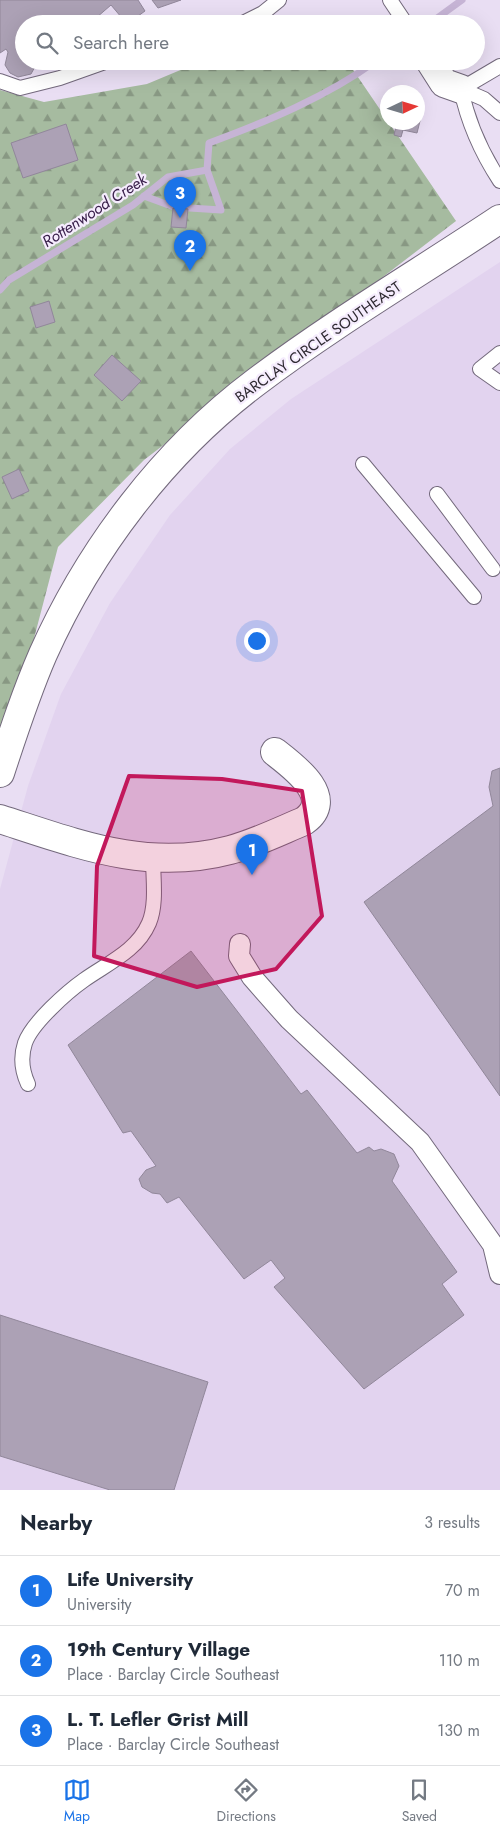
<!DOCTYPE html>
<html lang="en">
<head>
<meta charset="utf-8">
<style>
  :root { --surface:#fff; --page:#f6f6f7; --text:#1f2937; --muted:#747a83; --line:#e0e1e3; --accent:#1a73e8 }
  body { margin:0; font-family:Jost,sans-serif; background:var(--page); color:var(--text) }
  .compass { position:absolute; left:380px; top:85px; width:45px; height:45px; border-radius:50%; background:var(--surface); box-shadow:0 5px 20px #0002; rotate:86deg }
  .you { position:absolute; left:256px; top:640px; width:18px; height:18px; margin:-12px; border:4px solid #fff; border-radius:50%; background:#1a73e8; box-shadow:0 0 0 8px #1a73e833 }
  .badge { display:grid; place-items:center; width:32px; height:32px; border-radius:50%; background:var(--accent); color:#fff; font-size:16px; font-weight:700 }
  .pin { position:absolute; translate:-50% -41px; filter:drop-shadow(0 1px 2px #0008) }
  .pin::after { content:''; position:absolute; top:26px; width:18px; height:15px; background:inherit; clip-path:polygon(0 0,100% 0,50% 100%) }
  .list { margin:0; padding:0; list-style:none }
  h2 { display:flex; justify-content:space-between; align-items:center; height:65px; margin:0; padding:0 20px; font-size:21px }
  h2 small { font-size:16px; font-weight:400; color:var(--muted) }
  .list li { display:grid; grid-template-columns:32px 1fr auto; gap:15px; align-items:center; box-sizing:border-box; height:70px; padding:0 20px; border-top:1px solid var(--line) }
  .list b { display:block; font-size:19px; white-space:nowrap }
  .list p { margin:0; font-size:16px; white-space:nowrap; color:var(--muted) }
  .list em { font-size:16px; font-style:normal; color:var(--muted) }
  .icon { flex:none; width:28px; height:28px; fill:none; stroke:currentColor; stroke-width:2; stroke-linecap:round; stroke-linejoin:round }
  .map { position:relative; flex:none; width:500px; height:1490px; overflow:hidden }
  .search { position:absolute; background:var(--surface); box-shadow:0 5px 20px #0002; left:15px; right:15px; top:15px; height:55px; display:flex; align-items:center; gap:12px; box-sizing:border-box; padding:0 18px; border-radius:28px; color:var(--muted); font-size:19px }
  .sheet { height:275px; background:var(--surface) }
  nav { display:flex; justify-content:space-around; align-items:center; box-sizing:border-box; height:70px; border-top:1px solid var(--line); background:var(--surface); font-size:14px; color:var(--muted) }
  nav a { display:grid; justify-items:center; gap:2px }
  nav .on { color:var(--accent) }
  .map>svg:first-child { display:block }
  .built { fill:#e2d3ef }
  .forest { fill:url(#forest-firs) }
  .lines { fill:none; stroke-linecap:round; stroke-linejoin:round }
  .stream { stroke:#c6b4d5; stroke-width:7 }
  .building { fill:#aca1b5; stroke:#91879a }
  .service-casing { stroke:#73697c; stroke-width:16 }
  .pedestrian-casing { stroke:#73697c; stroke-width:22 }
  .minor-casing { stroke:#73697c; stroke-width:30 }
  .tertiary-casing { stroke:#73697c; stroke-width:30 }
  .service { stroke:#fff; stroke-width:14 }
  .pedestrian { stroke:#fff; stroke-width:20 }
  .minor { stroke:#fff; stroke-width:28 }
  .tertiary { stroke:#fff; stroke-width:28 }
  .marked { fill:#c2185b; fill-opacity:0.2; stroke:#c2185b; stroke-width:4; stroke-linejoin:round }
  .labels { text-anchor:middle; stroke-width:4.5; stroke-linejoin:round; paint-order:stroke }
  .street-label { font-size:15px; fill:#2f2a32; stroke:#f5ecfd }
  .water-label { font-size:16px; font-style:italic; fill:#3a214c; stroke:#f5ecfd }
</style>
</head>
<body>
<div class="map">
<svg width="500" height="1490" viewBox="0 0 500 1490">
  <defs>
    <pattern id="forest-firs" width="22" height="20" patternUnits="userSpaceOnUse" patternTransform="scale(1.25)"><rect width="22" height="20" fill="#a6bba0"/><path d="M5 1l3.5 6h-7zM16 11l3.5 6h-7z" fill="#889883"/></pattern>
  </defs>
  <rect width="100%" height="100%" fill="#e9def3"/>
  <polygon class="built" points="500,262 500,1490 0,1490 0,889 28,786 61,694 110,603 170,515 230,449 291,399"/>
  <polygon class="forest" points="202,61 347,61 456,221 144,460 58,547 11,726 0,757 0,90 44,102 147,84"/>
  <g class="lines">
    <g class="stream">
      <polyline points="429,24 462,0"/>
      <polyline points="144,196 174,207 221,210 207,170"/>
      <path d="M0,290L9,280L133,205L168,177L207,170L209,143C266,122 326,97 376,61"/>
    </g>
  </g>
  <g class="building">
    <polygon points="0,0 138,0 145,11 127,24 111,5 89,24 24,24 24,61 37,63 31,74 18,77 10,73 5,65 8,52 6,49 0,53"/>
    <polygon points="152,0 181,0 158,8"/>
    <polygon points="418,117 421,117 417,133 403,130 401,137 394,135 397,122 418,122"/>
    <polygon points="66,124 78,160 23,178 11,143"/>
    <polygon points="173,208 188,209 186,228 171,227"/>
    <polygon points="49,301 55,322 36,328 30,307"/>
    <polygon points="112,355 141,381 122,401 94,375"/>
    <polygon points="19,469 29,491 12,499 2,477"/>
    <polygon points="500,768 500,1096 364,902 493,806 489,787 492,771"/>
    <polygon points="191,951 301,1094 307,1090 357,1153 369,1147 374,1151 381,1149 394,1154 399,1166 392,1181 457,1272 442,1284 464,1315 364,1389 274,1287 285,1278 271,1260 244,1279 179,1197 167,1203 160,1194 152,1193 142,1187 139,1179 146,1170 156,1166 131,1131 123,1133 68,1045"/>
    <polygon points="0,1315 208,1382 174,1490 110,1490 0,1456"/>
  </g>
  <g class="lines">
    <defs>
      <g id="service">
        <polyline points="390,0 406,24"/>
        <polyline points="241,24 263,13 279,0"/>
        <polyline points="0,81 20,88 60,78 108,61"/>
        <path d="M461,89C468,123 481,152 500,181"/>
        <polyline points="461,89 484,99 500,113"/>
        <polyline points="461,89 500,66"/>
        <polyline points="500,353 480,369 500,383"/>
        <polyline points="363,464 474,597"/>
        <polyline points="437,494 493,569"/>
        <path d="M28,1084C22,1071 20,1058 25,1043C32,1023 67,992 84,980C108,963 137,951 149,923C157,904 153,878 153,858"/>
      </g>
      <polyline id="pedestrian" points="240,944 239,956 252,977 289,1019 420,1142 493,1245 500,1274"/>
      <g id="minor">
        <polyline points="430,61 444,83 461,89"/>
        <path d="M0,819C78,844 147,872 230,850C256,843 280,831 304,821C337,798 293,766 275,752"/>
      </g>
      <path id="tertiary" d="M0,773C13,733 26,693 43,654C90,549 164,451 256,382C334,323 419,273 500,219"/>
    </defs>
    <use href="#service" class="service-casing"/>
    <use href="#pedestrian" class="pedestrian-casing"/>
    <use href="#minor" class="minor-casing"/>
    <use href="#tertiary" class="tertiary-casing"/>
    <use href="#service" class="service"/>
    <use href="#pedestrian" class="pedestrian"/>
    <use href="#minor" class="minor"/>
    <use href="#tertiary" class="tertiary"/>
  </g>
  <path class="marked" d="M129,776L222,779L302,791L322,916L276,969L197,987L94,956L97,866Z"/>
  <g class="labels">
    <g class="street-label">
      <text transform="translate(318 342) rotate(-35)" y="5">BARCLAY CIRCLE SOUTHEAST</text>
    </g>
    <g class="water-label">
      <text transform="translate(94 210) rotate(-33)" y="6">Rottenwood Creek</text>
    </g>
  </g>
</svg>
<svg class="compass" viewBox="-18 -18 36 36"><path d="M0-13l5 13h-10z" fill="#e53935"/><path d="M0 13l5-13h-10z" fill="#747a83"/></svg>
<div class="you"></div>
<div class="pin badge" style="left:252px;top:875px">1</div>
<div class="pin badge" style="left:190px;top:271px">2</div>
<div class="pin badge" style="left:180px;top:218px">3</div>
<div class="search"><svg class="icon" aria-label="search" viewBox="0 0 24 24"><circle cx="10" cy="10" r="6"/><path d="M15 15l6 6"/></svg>Search here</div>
</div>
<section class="sheet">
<h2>Nearby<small>3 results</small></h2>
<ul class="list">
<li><span class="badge">1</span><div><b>Life University</b><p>University</p></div><em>70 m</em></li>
<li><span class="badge">2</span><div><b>19th Century Village</b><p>Place · Barclay Circle Southeast</p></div><em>110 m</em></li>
<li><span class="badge">3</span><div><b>L. T. Lefler Grist Mill</b><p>Place · Barclay Circle Southeast</p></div><em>130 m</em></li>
</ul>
</section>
<nav>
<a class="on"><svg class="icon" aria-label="map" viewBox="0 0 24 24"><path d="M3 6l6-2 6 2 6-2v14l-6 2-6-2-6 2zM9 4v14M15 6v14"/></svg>Map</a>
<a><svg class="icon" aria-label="directions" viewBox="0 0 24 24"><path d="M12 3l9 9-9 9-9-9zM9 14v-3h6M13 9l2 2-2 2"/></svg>Directions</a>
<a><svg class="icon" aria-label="saved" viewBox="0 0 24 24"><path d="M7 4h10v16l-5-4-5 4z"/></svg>Saved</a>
</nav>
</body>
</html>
